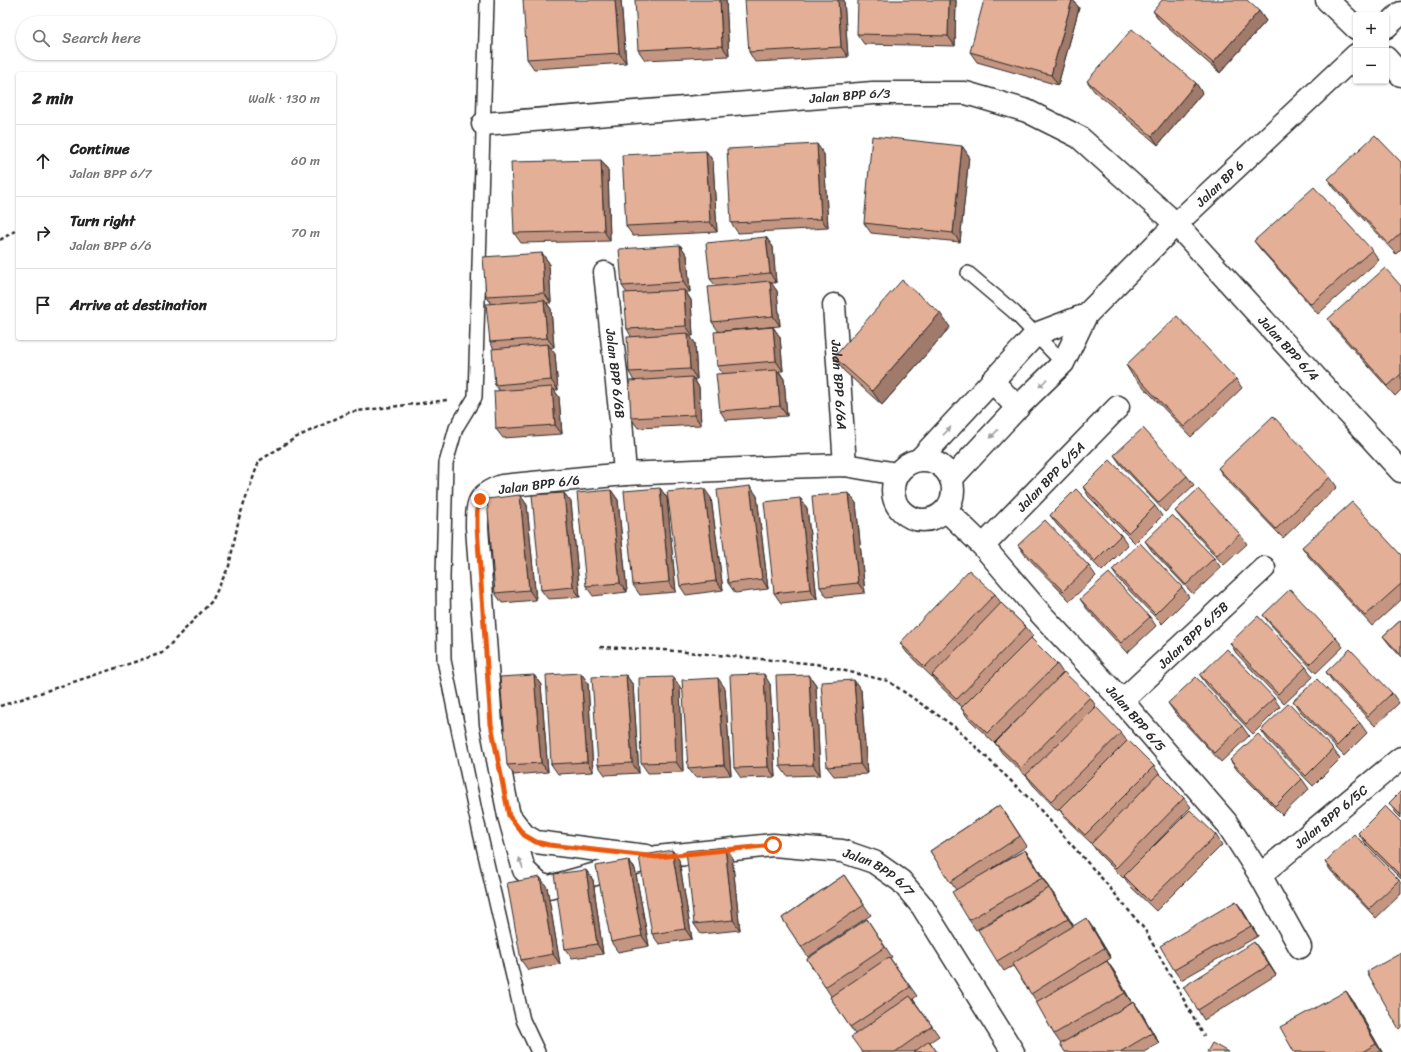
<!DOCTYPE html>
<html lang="en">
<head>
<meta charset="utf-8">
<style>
  :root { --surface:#fff; --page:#f6f6f6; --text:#222; --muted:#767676; --line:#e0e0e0 }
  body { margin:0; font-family:Sriracha,sans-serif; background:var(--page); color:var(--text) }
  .controls { position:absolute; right:12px; top:12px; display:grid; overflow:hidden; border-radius:4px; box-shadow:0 1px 3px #0004 }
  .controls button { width:36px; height:36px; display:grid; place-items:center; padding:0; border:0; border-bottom:1px solid var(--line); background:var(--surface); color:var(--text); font:20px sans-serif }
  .stop { position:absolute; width:12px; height:12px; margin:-9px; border:3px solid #ea580c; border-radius:50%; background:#fff }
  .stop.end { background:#ea580c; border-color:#fff; box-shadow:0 1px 4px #0008 }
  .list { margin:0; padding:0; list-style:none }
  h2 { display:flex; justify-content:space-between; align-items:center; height:52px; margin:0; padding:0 16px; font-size:17px }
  h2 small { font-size:13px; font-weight:400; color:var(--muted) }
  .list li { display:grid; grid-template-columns:26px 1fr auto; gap:12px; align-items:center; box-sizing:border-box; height:72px; padding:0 16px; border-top:1px solid var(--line) }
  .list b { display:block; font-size:15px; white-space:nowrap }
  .list p { margin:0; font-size:13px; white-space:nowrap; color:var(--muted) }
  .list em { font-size:13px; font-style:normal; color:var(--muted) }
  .icon { flex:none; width:22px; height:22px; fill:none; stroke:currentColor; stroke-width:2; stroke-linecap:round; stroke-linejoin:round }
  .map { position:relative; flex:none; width:1401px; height:1052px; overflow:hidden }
  .search { position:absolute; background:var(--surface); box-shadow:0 1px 3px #0004; left:16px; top:16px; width:320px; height:44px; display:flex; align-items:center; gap:10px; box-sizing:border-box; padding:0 14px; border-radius:22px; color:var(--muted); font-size:15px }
  .panel { position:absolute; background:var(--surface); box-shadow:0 1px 3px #0004; left:16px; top:72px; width:320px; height:268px; border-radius:4px }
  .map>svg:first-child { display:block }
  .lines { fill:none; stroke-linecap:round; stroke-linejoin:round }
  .lane-casing { stroke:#2b2b2b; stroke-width:16 }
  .street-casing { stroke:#2b2b2b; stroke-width:25 }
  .path { stroke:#2b2b2b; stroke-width:2.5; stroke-dasharray:4 3; stroke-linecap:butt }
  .lane { stroke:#fff; stroke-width:13 }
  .street { stroke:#fff; stroke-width:22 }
  .wall { fill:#c49682; stroke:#2b2b2b }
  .shaded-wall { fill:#a07a6a; stroke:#2b2b2b }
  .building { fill:#e4af97; stroke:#2b2b2b }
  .oneway { fill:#a0a0a0 }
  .route { stroke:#ea580c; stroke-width:5 }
  .labels { text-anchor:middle; stroke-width:3; stroke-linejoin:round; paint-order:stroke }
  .street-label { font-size:13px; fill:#2b2b2b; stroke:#fff }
</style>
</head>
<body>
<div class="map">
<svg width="1401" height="1052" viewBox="0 0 1401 1052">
  <rect width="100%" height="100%" fill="#fff"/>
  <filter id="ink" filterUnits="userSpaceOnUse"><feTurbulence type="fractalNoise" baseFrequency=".025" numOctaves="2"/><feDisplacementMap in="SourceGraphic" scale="8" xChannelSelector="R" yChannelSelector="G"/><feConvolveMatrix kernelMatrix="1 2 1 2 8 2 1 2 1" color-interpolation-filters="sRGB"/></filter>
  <g filter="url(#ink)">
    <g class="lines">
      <defs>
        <g id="lane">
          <polyline points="487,0 475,397 456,428 446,463 443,577 444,660 475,811 523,1020 538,1052"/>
          <polyline points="968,273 1014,312 1063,363"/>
        </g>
        <g id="street">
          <polyline points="1327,0 1356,28"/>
          <polyline points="1386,27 1401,13"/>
          <polyline points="1386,58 1401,75"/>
          <path id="s1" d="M483,124L873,93H966L1027,111L1079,137L1176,224L1401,471"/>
          <path id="s2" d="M605,273L621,420L625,474"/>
          <path id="s3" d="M834,305L845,465"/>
          <polyline points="992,381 1018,408"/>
          <polyline points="920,459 1036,334 1086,315"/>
          <circle cx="923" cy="490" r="30"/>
          <path id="s4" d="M897,474L845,465L784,467L625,474L502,486C478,494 477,503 477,527L491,724L509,816L524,870L539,884L549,887L657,857L773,845L842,851L874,862L901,881L922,906L1013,1052"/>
          <path id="s5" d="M951,479L1020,405L1063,363L1086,315L1176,224L1356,55"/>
          <path id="s6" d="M946,510L983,546L1040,613L1122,701L1226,822L1260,875L1300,947"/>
          <path id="s7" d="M983,546L1118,407"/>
          <path id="s8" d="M1122,701L1264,568"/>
          <polyline points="510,817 524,835 536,842 646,856"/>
          <path id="s9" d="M1260,875L1401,758"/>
        </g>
      </defs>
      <use href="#lane" class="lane-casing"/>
      <use href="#street" class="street-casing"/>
      <g class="path">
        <polyline points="0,240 18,229"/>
        <polyline points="600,647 664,650 816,664 888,681 955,727 1035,804 1105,882 1145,930 1204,1036"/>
        <polyline points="0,706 162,653 212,601 229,566 239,518 259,461 295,438 350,412 447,400"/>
      </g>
      <use href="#lane" class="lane"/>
      <use href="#street" class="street"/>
    </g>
    <g class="wall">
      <polygon points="621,0 626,63 534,69 527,59"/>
      <polygon points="726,0 729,56 645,60 638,50"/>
      <polygon points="844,0 848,57 755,62 749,52"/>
      <polygon points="956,0 955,46 864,44 857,34"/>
      <polygon points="1072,0 1073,0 1079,8 1058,85 977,62 970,52"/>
      <polygon points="1153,11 1259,11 1266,21 1220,73 1160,21"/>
      <polygon points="1087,81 1196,83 1202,93 1158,145 1094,91"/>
      <polygon points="962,146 969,156 960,242 871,233 864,223"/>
      <polygon points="706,151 713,161 717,232 633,236 626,226"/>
      <polygon points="824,154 828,228 738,233 731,223"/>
      <polygon points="601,160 608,170 610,241 521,243 514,233"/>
      <polygon points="1401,162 1401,249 1396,254 1334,188 1328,179"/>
      <polygon points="766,237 773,247 776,283 771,283 777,291 780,326 723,331 773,327 780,337 783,371 779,371 784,379 787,416 726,420 720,411 723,374 717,366 719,332 712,322 716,286 710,279"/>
      <polygon points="1254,241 1372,250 1379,260 1318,314 1261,250"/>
      <polygon points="680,245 687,255 690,292 686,292 691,300 693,336 690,336 695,343 697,379 694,379 699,387 701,425 638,428 631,418 634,381 629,372 631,336 627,329 627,293 622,286"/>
      <polygon points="542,253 549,263 551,303 547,303 551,309 554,347 550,348 555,354 558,390 554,390 559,397 562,434 503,438 496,429 499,390 495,385 494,349 490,342 491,303 486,296"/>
      <polygon points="1401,286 1401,390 1395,396 1335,329 1328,319"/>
      <polygon points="950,327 882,405 844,371 834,357"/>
      <polygon points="1126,365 1236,379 1242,388 1191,437 1132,375"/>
      <polygon points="1114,455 1187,476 1194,485 1165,512 1121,465"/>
      <polygon points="1218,468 1330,477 1337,487 1283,538 1225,478"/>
      <polygon points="750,486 757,496 768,589 735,593 728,583"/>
      <polygon points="1083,487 1155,506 1162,516 1135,543 1089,497"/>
      <polygon points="660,488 667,498 676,592 640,595 633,585"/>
      <polygon points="611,490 618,500 627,592 593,596 586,586"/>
      <polygon points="564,493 571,502 580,597 548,599 541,590"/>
      <polygon points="520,495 527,505 536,600 502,603 495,593"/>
      <polygon points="711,498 723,590 686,595 680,586"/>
      <polygon points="800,498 807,508 817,599 781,603 774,593"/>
      <polygon points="856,503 865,593 827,597 820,587"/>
      <polygon points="1175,511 1240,534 1247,544 1224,565 1182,520"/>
      <polygon points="1050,515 1121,535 1128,545 1102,571 1057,525"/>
      <polygon points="1145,541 1214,558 1221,568 1193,594 1152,551"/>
      <polygon points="1018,545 1089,566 1096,576 1070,601 1025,555"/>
      <polygon points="1302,547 1401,555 1401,600 1372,626 1309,557"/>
      <polygon points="1112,570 1182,587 1189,597 1162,624 1119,580"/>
      <polygon points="995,594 1001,603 1026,627 1033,636 1021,648 1057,664 1063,673 1090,697 1096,706 1089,714 1121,733 1127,741 1154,766 1160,775 1184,798 1191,807 1154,845 1216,835 1222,845 1156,911 1130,886 1124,877 1123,878 1098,853 1091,843 1066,819 1059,809 1058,811 1033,785 1028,778 1002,753 995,743 1030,707 994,743 968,718 961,708 962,707 939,685 932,676 932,677 907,653 900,643"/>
      <polygon points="1080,599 1150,617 1156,626 1127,653 1087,609"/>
      <polygon points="1263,615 1336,638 1343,647 1316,673 1270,624"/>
      <polygon points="1401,620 1401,657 1390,645 1383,636"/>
      <polygon points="1230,643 1306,667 1313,677 1284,704 1236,653"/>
      <polygon points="1326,672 1392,693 1399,703 1375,726 1333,682"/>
      <polygon points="581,673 588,683 593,772 558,774 551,764"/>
      <polygon points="534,675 541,685 548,772 514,775 507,765"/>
      <polygon points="626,675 633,685 639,773 605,775 598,765"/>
      <polygon points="809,675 816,685 820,775 787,776 780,766"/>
      <polygon points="1200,675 1274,698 1280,707 1253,734 1207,685"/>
      <polygon points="673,677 680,687 683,772 648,773 641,763"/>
      <polygon points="770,684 775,777 741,778 734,768"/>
      <polygon points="725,688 731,775 695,777 688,768"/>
      <polygon points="861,690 867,774 834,776 827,767"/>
      <polygon points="1293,701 1360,723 1367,733 1344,756 1300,711"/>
      <polygon points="1168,703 1242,726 1249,736 1221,762 1175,713"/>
      <polygon points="1261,730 1333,749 1340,759 1313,786 1268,740"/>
      <polygon points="1230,760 1302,779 1309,789 1282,815 1237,770"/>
      <polygon points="1401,791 1401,818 1396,813 1389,803"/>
      <polygon points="1000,805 1027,846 993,868 1025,850 1032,859 1049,888 1056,897 1073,926 1093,928 1111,958 1085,975 1107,961 1114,971 1132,1003 1061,1044 1054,1034 1037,1002 1013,966 1004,971 997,961 1040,893 976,930 969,920 956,890 930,851"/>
      <polygon points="1401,822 1401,879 1365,843 1358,833"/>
      <polygon points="672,850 679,860 692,939 659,944 652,934"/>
      <polygon points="732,856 740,930 701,934 694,924"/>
      <polygon points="628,860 635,869 649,946 618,952 611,942"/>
      <polygon points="1325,862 1399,880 1401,884 1401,894 1376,918 1331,871"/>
      <polygon points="586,870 593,880 603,954 572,958 565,949"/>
      <polygon points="844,875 871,915 808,957 782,918"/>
      <polygon points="547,887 560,964 528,970 521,960"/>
      <polygon points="1236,901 1243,911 1258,936 1181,980 1174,970"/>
      <polygon points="867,919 892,957 890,958 917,996 913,999 939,1036 930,1042 937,1052 862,1052 855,1034 830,997 831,996 807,959"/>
      <polygon points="1261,951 1276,975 1204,1020 1198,1010"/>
      <polygon points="1346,991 1353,1001 1382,1052 1294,1052"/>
      <polygon points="1134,1002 1141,1012 1159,1043 1144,1052 1065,1052"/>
    </g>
    <g class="shaded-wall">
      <polygon points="615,0 621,0 626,63 619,53"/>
      <polygon points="720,0 726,0 729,56 722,46"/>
      <polygon points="838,0 844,0 848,57 841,47"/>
      <polygon points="949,0 956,0 955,46 948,36"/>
      <polygon points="1072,0 1073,0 1079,8 1058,85 1051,75"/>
      <polygon points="1259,11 1266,21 1220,73 1213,63"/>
      <polygon points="1196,83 1202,93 1158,145 1152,136"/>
      <polygon points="817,144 824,154 828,228 821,219"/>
      <polygon points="962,146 969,156 960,242 953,233"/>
      <polygon points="706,151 713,161 717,232 710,222"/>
      <polygon points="601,160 608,170 610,241 604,231"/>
      <polygon points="766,237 773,247 776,283 770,273"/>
      <polygon points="680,245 687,255 690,292 683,282"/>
      <polygon points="542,253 549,263 551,303 544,293"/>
      <polygon points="770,281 777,291 780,326 773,316"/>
      <polygon points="684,290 691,300 693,336 686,326"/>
      <polygon points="544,300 551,309 554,347 547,338"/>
      <polygon points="940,313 950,327 882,405 872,391"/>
      <polygon points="773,327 780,337 783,371 776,361"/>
      <polygon points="688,333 695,343 697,379 690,369"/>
      <polygon points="548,344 555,354 558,390 551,380"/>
      <polygon points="777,370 784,379 787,416 780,406"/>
      <polygon points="692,377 699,387 701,425 694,415"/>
      <polygon points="552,387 559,397 562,434 555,425"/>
      <polygon points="750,486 757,496 768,589 762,579"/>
      <polygon points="660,488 667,498 676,592 669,582"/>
      <polygon points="704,488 711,498 723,590 716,581"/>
      <polygon points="611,490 618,500 627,592 620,583"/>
      <polygon points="564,493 571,502 580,597 573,587"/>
      <polygon points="849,493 856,503 865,593 858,583"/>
      <polygon points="520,495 527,505 536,600 529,590"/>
      <polygon points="800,498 807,508 817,599 810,589"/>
      <polygon points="581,673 588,683 593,772 587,762"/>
      <polygon points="764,674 770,684 775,777 768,767"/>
      <polygon points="534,675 541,685 548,772 541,763"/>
      <polygon points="626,675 633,685 639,773 632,763"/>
      <polygon points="809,675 816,685 820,775 813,765"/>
      <polygon points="673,677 680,687 683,772 676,762"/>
      <polygon points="718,678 725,688 731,775 724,765"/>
      <polygon points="854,680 861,690 867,774 860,764"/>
      <polygon points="725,847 732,856 740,930 733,920"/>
      <polygon points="672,850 679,860 692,939 685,929"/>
      <polygon points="1025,850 1032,859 1049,888 1042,878"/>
      <polygon points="628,860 635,869 649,946 642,936"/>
      <polygon points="586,870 593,880 603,954 597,944"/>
      <polygon points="540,877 547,887 560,964 553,954"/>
      <polygon points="1049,888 1056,897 1075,928 1068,919"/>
      <polygon points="1236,901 1243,911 1258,936 1251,926"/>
      <polygon points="1086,918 1093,928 1111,958 1104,948"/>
      <polygon points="1254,942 1261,951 1276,975 1269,965"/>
      <polygon points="1107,961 1114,971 1132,1003 1125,993"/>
      <polygon points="1346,991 1353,1001 1382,1052 1376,1044"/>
      <polygon points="1134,1002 1141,1012 1159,1043 1152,1033"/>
    </g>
    <g class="building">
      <polygon points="523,0 615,0 619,53 527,59"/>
      <polygon points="635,0 720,0 722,46 638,50"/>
      <polygon points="745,0 838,0 841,47 749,52"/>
      <polygon points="858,0 949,0 948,36 857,34"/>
      <polygon points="984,0 1072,0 1051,75 970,52"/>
      <polygon points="1162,0 1247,0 1259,11 1213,63 1153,11"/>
      <polygon points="1132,29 1196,83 1152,136 1087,81"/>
      <polygon points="1375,135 1401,162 1401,233 1389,244 1328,179"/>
      <polygon points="872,136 962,146 953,233 864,223"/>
      <polygon points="817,144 821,219 731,223 727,149"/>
      <polygon points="706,151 710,222 626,226 622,155"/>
      <polygon points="601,160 604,231 514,233 511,162"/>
      <polygon points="1314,187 1372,250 1311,304 1254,241"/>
      <polygon points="766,237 770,273 710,279 706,243"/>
      <polygon points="680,245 683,282 622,286 619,249"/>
      <polygon points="542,253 544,293 486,296 483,257"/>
      <polygon points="1385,268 1401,286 1401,374 1388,386 1328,319"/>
      <polygon points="902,280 940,313 872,391 834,357"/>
      <polygon points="770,281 773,316 712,322 708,287"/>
      <polygon points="684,290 686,326 627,329 624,293"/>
      <polygon points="544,300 547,338 490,342 486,304"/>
      <polygon points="1177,316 1236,379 1184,427 1126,365"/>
      <polygon points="773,327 776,361 717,366 714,332"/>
      <polygon points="688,333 690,369 629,372 627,337"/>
      <polygon points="548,344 551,380 495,385 492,349"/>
      <polygon points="777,370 780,406 720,411 716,374"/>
      <polygon points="692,377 694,415 631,418 629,381"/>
      <polygon points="552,387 555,425 496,429 494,391"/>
      <polygon points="1273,416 1330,477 1276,529 1218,468"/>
      <polygon points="1143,428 1187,476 1158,503 1114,455"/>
      <polygon points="1110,460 1155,506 1128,533 1083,487"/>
      <polygon points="750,486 762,579 728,583 717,490"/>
      <polygon points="660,488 669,582 633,585 624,491"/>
      <polygon points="704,488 716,581 680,586 667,492"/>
      <polygon points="1076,489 1121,535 1095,561 1050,515"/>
      <polygon points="1198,489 1240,534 1217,555 1175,511"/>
      <polygon points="611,490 620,583 586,586 577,493"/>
      <polygon points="564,493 573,587 541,590 532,495"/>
      <polygon points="849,493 858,583 820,587 812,496"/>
      <polygon points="520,495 529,590 495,593 487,499"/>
      <polygon points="800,498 810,589 774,593 764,502"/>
      <polygon points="1352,502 1401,555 1401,584 1365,616 1302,547"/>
      <polygon points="1172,515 1214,558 1186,585 1145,541"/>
      <polygon points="1045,520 1089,566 1063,591 1018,545"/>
      <polygon points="1140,543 1182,587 1155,614 1112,570"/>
      <polygon points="969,570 995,594 925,667 900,643"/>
      <polygon points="1109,573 1150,617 1121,643 1080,599"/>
      <polygon points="1290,589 1336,638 1310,664 1263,615"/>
      <polygon points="1001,603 1026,627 957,699 932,675"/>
      <polygon points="1258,616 1306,667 1278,694 1230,643"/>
      <polygon points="1401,620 1401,655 1383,636"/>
      <polygon points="1031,638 1057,664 987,733 961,708"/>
      <polygon points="1227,649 1274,698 1246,724 1200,675"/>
      <polygon points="1350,649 1392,693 1368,716 1326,672"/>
      <polygon points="1064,672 1090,697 1021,768 995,743"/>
      <polygon points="581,673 587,762 551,764 546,675"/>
      <polygon points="764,674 768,767 734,768 730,675"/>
      <polygon points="534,675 541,763 507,765 500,677"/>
      <polygon points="626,675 632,763 598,765 592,677"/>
      <polygon points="809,675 813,765 780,766 776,676"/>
      <polygon points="673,677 676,762 641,763 639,678"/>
      <polygon points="1196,677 1242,726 1214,753 1168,703"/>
      <polygon points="718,678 724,765 688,768 682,680"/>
      <polygon points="1317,679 1360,723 1337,746 1293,701"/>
      <polygon points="854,680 860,764 827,767 821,682"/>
      <polygon points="1289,703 1333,749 1306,776 1261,730"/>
      <polygon points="1096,707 1121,733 1051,801 1026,775"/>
      <polygon points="1258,734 1302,779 1275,806 1230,760"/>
      <polygon points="1128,740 1154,766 1085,835 1059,809"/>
      <polygon points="1159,773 1184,798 1116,868 1091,844"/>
      <polygon points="1401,791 1401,815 1389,803"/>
      <polygon points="1000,805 1020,836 950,882 930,851"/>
      <polygon points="1385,806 1401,822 1401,876 1358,833"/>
      <polygon points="1190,810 1216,835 1149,901 1124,876"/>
      <polygon points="1354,834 1399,880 1369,909 1325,862"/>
      <polygon points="725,847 733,920 694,924 686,851"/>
      <polygon points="672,850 685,929 652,934 639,856"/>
      <polygon points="1025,850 1042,878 969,920 952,892"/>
      <polygon points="628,860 642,936 611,942 596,866"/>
      <polygon points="586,870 597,944 565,949 554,874"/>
      <polygon points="844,875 864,905 801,947 782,918"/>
      <polygon points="540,877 553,954 521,960 507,883"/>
      <polygon points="1049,888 1068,919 997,961 978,930"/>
      <polygon points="1236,901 1251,926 1174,970 1160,946"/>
      <polygon points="1086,918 1104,948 1031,994 1012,964"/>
      <polygon points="867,919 885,947 825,987 807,959"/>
      <polygon points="1254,942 1269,965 1198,1010 1183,987"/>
      <polygon points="1401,953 1401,1027 1399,1029 1367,972"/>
      <polygon points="889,957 910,987 850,1027 830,997"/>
      <polygon points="1107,961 1125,993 1054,1034 1036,1002"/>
      <polygon points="1346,991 1376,1044 1362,1052 1294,1052 1280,1027"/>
      <polygon points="910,996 932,1026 895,1052 862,1052 851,1037"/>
      <polygon points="1134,1002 1152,1033 1120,1052 1065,1052 1060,1044"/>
      <polygon points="929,1041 937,1052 914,1052"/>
      <polygon points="1212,1043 1228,1052 1207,1052"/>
    </g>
    <defs><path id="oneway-solid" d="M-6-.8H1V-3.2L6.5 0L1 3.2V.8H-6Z"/></defs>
    <g class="oneway">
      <use href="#oneway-solid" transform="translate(1043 383) rotate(135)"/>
      <use href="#oneway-solid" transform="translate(947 431) rotate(-47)"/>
      <use href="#oneway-solid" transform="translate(994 434) rotate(133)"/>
      <use href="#oneway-solid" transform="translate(521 863) rotate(-109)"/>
    </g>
  </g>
  <g class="lines" filter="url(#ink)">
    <polyline class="route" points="480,499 477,510 477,527 491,724 509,816 524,835 536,842 549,845 657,857 773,845"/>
  </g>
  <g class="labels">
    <g class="street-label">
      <text dy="5" stroke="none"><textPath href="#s1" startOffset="368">Jalan BPP 6/3</textPath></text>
      <text dy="5" stroke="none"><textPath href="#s5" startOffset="402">Jalan BP 6</textPath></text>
      <text dy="5" stroke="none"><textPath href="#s1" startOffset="904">Jalan BPP 6/4</textPath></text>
      <text dy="5" stroke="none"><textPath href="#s2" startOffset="101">Jalan BPP 6/6B</textPath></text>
      <text dy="5" stroke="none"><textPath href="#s3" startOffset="80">Jalan BPP 6/6A</textPath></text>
      <text dy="5" stroke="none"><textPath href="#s7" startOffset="97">Jalan BPP 6/5A</textPath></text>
      <text transform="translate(539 484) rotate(-7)" y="5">Jalan BPP 6/6</text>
      <text dy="5" stroke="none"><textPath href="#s8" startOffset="97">Jalan BPP 6/5B</textPath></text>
      <text dy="5" stroke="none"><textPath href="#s6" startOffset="282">Jalan BPP 6/5</textPath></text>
      <text dy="5" stroke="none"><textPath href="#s9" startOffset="92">Jalan BPP 6/5C</textPath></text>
      <text dy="5" stroke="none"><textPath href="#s4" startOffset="1169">Jalan BPP 6/7</textPath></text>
    </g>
  </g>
</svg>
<div class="controls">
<button>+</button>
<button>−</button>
</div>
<div class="stop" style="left:773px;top:845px"></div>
<div class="stop end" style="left:480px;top:499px"></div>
<div class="search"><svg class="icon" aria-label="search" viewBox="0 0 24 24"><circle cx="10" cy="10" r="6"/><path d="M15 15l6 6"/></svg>Search here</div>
<section class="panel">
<h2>2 min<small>Walk · 130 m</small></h2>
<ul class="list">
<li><svg class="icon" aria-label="ahead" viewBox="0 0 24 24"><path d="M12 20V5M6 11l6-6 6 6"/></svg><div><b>Continue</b><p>Jalan BPP 6/7</p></div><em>60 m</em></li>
<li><svg class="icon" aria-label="right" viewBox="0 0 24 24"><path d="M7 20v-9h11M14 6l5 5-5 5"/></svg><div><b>Turn right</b><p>Jalan BPP 6/6</p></div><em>70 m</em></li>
<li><svg class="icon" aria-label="arrive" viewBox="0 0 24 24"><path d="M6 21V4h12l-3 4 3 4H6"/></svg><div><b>Arrive at destination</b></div></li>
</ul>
</section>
</div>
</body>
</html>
